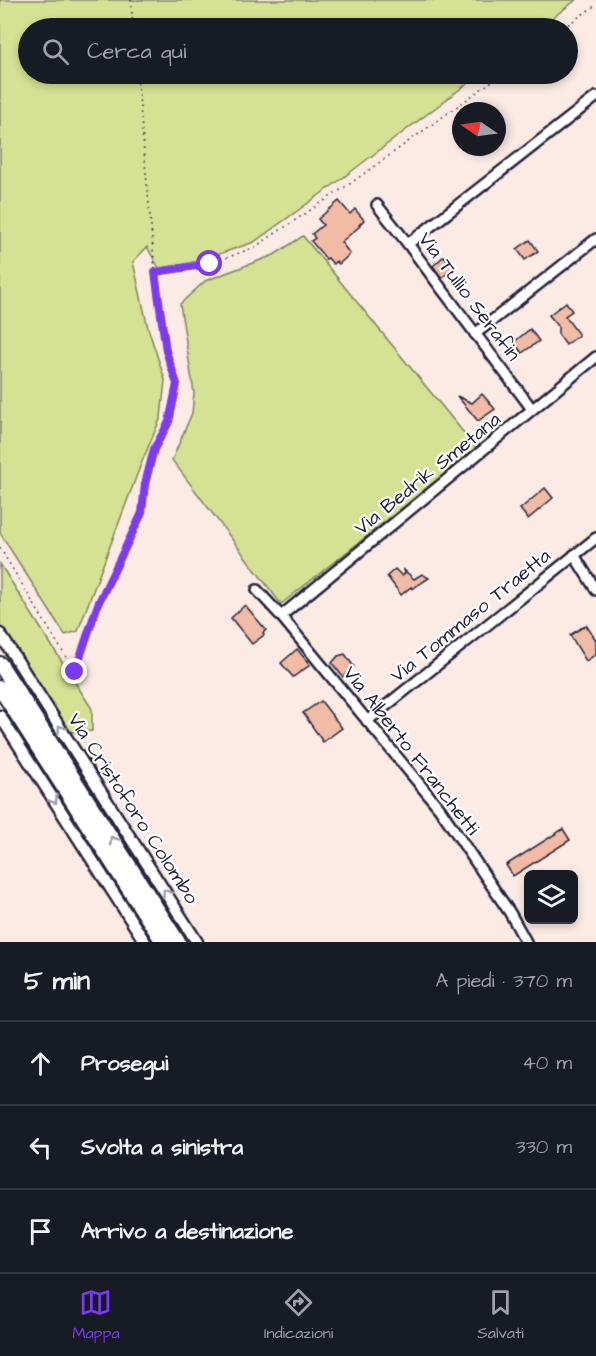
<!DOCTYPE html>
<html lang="it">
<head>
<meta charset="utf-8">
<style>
  :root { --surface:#171b24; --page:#20242c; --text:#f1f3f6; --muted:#9ea1a6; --line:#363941; --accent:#7c3aed }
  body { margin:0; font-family:"Architects Daughter",sans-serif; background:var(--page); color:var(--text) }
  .controls { position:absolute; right:18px; bottom:18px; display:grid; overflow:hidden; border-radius:9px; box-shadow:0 3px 9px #0003 }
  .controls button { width:54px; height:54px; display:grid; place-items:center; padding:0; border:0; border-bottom:2px solid var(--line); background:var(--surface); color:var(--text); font:30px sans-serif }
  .compass { position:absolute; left:452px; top:102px; width:54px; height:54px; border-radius:50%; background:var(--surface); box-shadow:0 3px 9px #0003; rotate:283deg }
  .stop { position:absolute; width:18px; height:18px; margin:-14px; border:4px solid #7c3aed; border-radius:50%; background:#fff }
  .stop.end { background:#7c3aed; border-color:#fff; box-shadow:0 2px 6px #0008 }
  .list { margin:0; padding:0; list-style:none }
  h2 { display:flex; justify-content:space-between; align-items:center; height:78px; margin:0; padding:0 24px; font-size:26px }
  h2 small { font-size:20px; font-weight:400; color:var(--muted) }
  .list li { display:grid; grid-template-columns:39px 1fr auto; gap:18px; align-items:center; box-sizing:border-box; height:84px; padding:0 24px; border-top:2px solid var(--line) }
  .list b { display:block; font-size:22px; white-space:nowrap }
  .list em { font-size:20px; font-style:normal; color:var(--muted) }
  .icon { flex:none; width:33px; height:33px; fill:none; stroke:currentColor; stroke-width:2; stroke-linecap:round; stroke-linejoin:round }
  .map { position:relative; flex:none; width:596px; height:942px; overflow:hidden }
  .search { position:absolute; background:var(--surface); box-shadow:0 3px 9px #0003; left:18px; right:18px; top:18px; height:66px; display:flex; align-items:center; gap:15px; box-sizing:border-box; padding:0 21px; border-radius:33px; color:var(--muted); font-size:22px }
  .sheet { height:330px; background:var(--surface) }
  nav { display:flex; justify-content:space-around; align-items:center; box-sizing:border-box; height:84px; border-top:2px solid var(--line); background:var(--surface); font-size:16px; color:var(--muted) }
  nav a { display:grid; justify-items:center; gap:3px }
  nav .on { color:var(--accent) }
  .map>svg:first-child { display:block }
  .green { fill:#d5e193; stroke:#7c8267; stroke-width:1.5 }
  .building { fill:#f2bba6; stroke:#22223b; stroke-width:1.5 }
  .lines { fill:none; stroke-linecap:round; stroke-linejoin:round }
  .minor-casing { stroke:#22223b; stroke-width:14 }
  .tertiary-casing { stroke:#22223b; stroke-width:15 }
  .primary-casing { stroke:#22223b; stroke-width:18 }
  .path { stroke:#22223b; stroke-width:1.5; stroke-dasharray:1.5 4.5; stroke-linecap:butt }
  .minor { stroke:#fff; stroke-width:9 }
  .tertiary { stroke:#fff; stroke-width:10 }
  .primary { stroke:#fff; stroke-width:14 }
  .oneway { stroke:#9c9ca7 }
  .route { stroke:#7c3aed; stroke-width:8 }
  .labels { text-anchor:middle; stroke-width:4.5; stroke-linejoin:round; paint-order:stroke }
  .street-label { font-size:20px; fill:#22223b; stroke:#fff }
</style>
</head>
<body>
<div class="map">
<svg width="596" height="942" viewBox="0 0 596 942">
  <rect width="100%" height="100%" fill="#fbebe4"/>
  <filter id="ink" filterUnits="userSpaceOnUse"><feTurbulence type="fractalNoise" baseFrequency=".0167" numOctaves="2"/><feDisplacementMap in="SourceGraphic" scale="12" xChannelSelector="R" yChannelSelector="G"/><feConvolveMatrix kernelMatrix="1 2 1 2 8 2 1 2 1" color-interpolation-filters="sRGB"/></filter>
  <g filter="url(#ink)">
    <g class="green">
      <polygon points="0,0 576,0 539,28 28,28 28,74 480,74 336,183 254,242 202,260 160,270 147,247 133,262 148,328 165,380 161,417 141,464 78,631 65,635 0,533"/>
      <polygon points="303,236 477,449 281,604 172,460 192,413 194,393 180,304 205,281 274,255"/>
      <polygon points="0,564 92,709 92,731 77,733 66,730 0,626"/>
    </g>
    <g class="building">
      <polygon points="339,201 350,214 355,209 364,220 359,225 360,226 341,242 350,254 339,264 336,261 333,264 328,258 326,259 311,241 315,238 312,234 323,225 318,219"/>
      <polygon points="530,240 538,251 525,260 517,249"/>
      <polygon points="444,256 454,267 442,278 433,266"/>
      <polygon points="566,302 572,311 565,316 579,335 566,345 558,334 558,326 549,315"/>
      <polygon points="530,329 539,341 522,353 514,342"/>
      <polygon points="482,394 495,409 478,421 457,396 472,403"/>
      <polygon points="545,488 553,498 528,519 520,509"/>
      <polygon points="395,569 402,576 405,573 403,569 414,579 422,574 429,578 412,589 411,587 401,595 387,576"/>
      <polygon points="245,605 266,630 263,633 264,635 252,644 231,618"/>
      <polygon points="586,625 596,640 596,654 586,661 570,635"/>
      <polygon points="297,649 310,665 293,677 281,663"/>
      <polygon points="345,654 354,667 343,677 332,663 338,656"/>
      <polygon points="321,701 342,728 323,742 303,713"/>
      <polygon points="563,829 570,840 513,876 506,865"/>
    </g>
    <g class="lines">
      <defs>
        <g id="minor">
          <polyline points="377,205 408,244 532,409"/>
          <polyline points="408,244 596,97"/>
          <polyline points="475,334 596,239"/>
          <polyline points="574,555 596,590"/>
          <polyline points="257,590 281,616 440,809 510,913 526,942"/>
          <polyline points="281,616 596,357"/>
          <polyline points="367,721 596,538"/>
        </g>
        <g id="tertiary">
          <polyline points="0,634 197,942"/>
          <polyline points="0,716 145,942"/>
        </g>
        <g id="primary">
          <polyline points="0,664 178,942"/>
          <polyline points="0,688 163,942"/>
        </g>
      </defs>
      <use href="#minor" class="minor-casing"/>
      <use href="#tertiary" class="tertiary-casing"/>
      <use href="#primary" class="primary-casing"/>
      <g class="path">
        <polyline points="131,0 133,28"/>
        <polyline points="563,28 596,5"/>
        <polyline points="156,272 210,264 255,247 351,183 502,74"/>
        <polyline points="0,548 75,672 98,604 142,513 145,485 154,449 169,422 177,384 166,351 157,293 137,74"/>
      </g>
      <use href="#minor" class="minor"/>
      <use href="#tertiary" class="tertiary"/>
      <use href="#primary" class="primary"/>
    </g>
    <defs><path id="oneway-chevron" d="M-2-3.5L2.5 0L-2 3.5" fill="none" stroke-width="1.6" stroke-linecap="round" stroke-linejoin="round" transform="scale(1.5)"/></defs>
    <g class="oneway">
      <use href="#oneway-chevron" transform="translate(61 729) rotate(-123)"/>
      <use href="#oneway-chevron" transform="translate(54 800) rotate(57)"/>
      <use href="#oneway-chevron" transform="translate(113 840) rotate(-123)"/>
      <use href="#oneway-chevron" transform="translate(166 893) rotate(-123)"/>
    </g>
  </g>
  <g class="lines" filter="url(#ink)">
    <polyline class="route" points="75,672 98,604 142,513 145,484 154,449 169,422 177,384 166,351 155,272 210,264"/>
  </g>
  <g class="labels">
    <g class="street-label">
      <text transform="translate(470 296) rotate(53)" y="7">Via Tullio Serafin</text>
      <text transform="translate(427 473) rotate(-39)" y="7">Via Bedrik Smetana</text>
      <text transform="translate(470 615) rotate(-39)" y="7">Via Tommaso Traetta</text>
      <text transform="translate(412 750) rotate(52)" y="7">Via Alberto Franchetti</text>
      <text transform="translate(134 808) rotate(57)" y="7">Via Cristoforo Colombo</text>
    </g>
  </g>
</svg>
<div class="controls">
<button><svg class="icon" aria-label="layers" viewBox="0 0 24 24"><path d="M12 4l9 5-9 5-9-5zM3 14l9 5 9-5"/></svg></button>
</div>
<svg class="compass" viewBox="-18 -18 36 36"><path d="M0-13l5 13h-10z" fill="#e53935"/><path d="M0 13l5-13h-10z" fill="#9ea1a6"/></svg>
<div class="stop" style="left:210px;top:264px"></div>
<div class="stop end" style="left:75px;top:672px"></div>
<div class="search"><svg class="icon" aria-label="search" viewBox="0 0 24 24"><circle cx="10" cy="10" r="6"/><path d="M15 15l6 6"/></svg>Cerca qui</div>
</div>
<section class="sheet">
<h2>5 min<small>A piedi · 370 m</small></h2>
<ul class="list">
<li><svg class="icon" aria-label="ahead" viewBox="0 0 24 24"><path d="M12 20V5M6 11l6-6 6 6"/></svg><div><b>Prosegui</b></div><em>40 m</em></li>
<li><svg class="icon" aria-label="left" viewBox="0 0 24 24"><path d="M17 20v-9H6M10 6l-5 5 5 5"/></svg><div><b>Svolta a sinistra</b></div><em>330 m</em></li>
<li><svg class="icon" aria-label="arrive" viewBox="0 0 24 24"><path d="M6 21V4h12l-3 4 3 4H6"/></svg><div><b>Arrivo a destinazione</b></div></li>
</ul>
</section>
<nav>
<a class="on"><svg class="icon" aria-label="map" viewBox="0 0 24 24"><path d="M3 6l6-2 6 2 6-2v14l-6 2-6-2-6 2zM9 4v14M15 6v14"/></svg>Mappa</a>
<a><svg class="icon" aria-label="directions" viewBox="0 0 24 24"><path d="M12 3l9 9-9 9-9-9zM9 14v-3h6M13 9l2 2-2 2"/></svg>Indicazioni</a>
<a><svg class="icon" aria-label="saved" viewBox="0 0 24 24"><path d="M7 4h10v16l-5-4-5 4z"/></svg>Salvati</a>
</nav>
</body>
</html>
